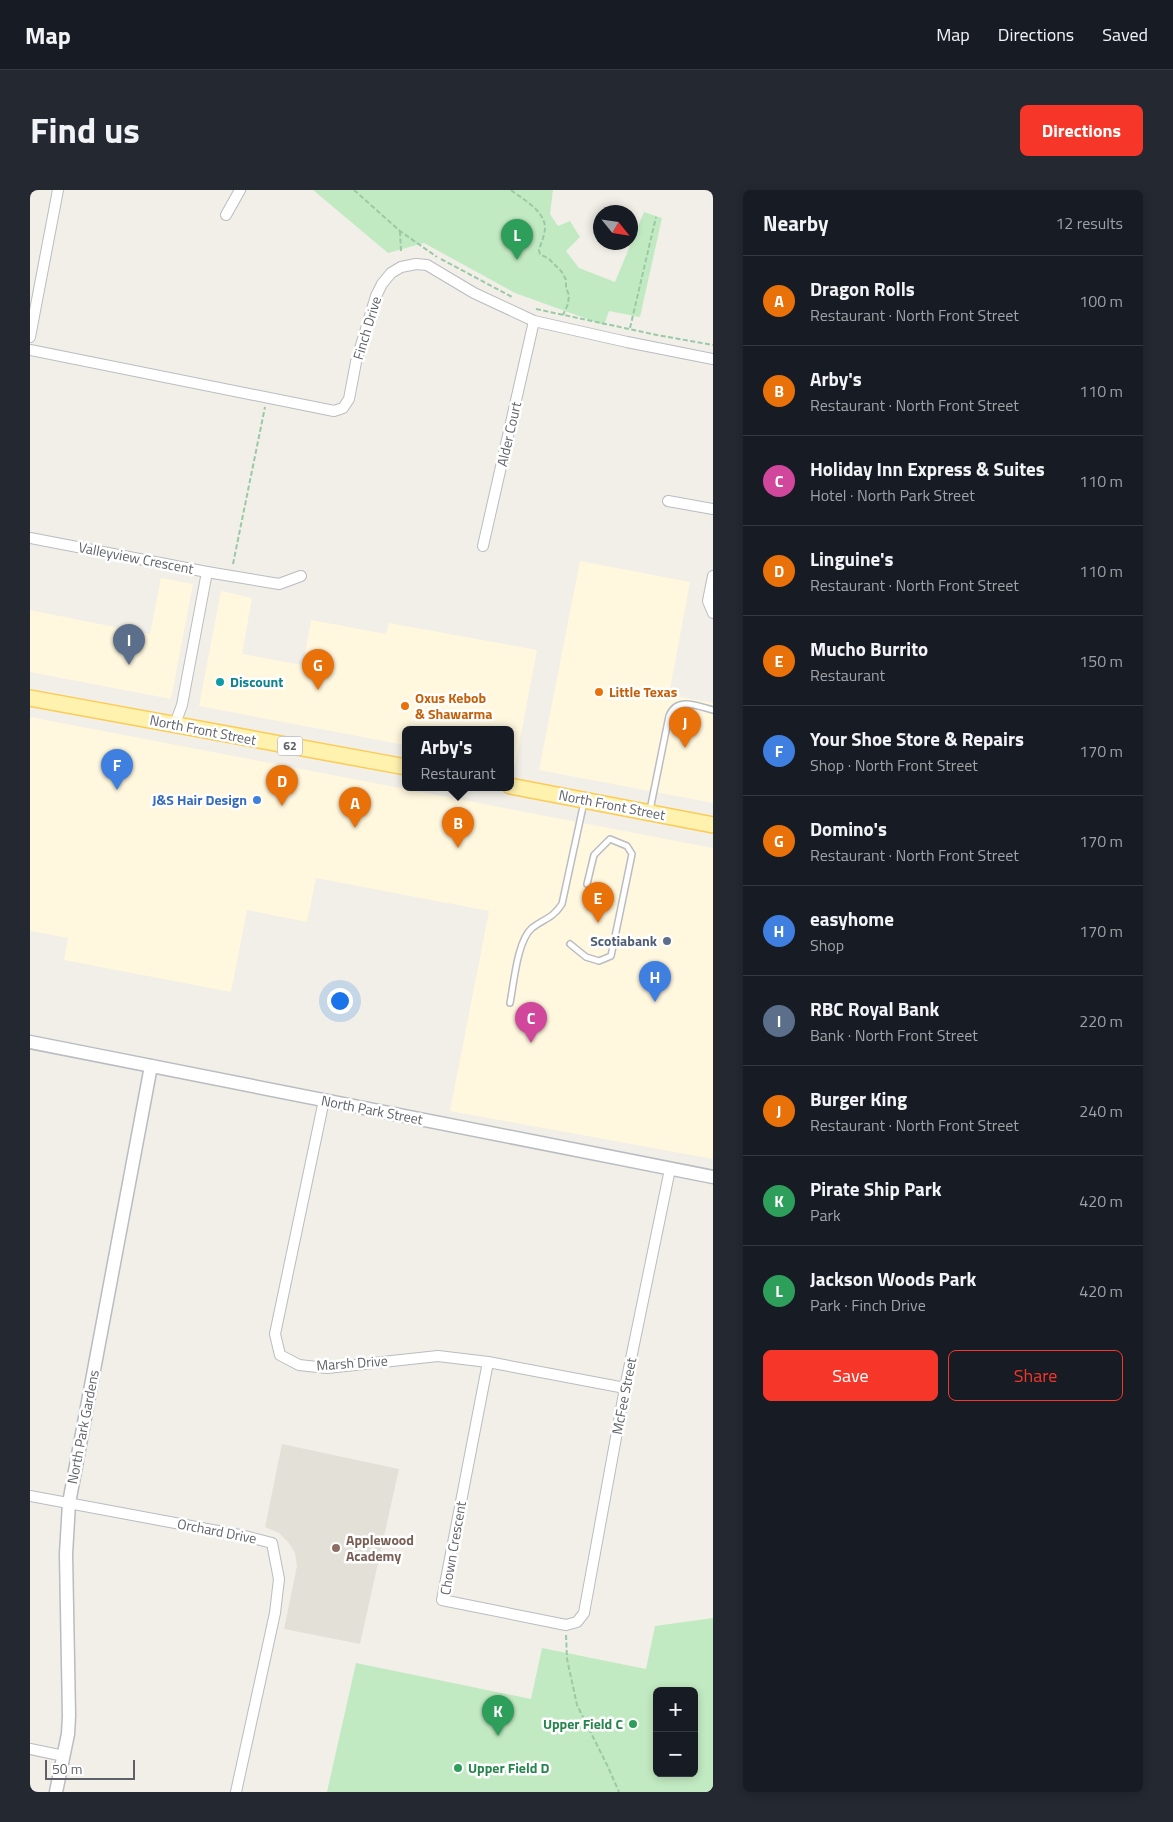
<!DOCTYPE html>
<html lang="en">
<head>
<meta charset="utf-8">
<style>
  :root { --surface:#171b24; --page:#242831; --text:#f1f3f6; --muted:#9ea1a6; --line:#363941; --accent:#f63628 }
  body { margin:0; font-family:"Titillium Web",sans-serif; background:var(--page); color:var(--text) }
  .controls { position:absolute; right:15px; bottom:15px; display:grid; overflow:hidden; border-radius:8px; box-shadow:0 2px 8px #0003 }
  .controls button { width:45px; height:45px; display:grid; place-items:center; padding:0; border:0; border-bottom:1px solid var(--line); background:var(--surface); color:var(--text); font:25px sans-serif }
  .compass { position:absolute; left:563px; top:15px; width:45px; height:45px; border-radius:50%; background:var(--surface); box-shadow:0 2px 8px #0003; rotate:120deg }
  .scale { position:absolute; left:15px; bottom:12px; width:90px; box-sizing:border-box; padding-left:5px; border:2px solid #5e6268; border-top:0; font-size:14px; line-height:18px; white-space:nowrap; color:#5e6268; -webkit-text-stroke:4px #fff; paint-order:stroke }
  .you { position:absolute; left:309px; top:810px; width:18px; height:18px; margin:-12px; border:4px solid #fff; border-radius:50%; background:#1a73e8; box-shadow:0 0 0 8px #1a73e833 }
  .badge { display:grid; place-items:center; width:32px; height:32px; border-radius:50%; background:var(--accent); color:#fff; font-size:16px; font-weight:700 }
  .pin { position:absolute; translate:-50% -41px; filter:drop-shadow(0 1px 2px #0008) }
  .pin::after { content:''; position:absolute; top:26px; width:18px; height:15px; background:inherit; clip-path:polygon(0 0,100% 0,50% 100%) }
  .popup { position:absolute; left:372px; top:536px; width:112px; height:65px; box-sizing:border-box; display:grid; place-content:center; border-radius:8px; background:var(--surface); filter:drop-shadow(0 1px 4px #0005); font-size:16px; white-space:nowrap; color:var(--muted) }
  .popup b { font-size:19px; color:var(--text) }
  .popup::after { content:''; position:absolute; left:50%; top:100%; margin-left:-10px; border:10px solid transparent; border-top-color:var(--surface) }
  .list { margin:0; padding:0; list-style:none }
  h2 { display:flex; justify-content:space-between; align-items:center; height:65px; margin:0; padding:0 20px; font-size:21px }
  h2 small { font-size:16px; font-weight:400; color:var(--muted) }
  .list li { display:grid; grid-template-columns:32px 1fr auto; gap:15px; align-items:center; box-sizing:border-box; height:90px; padding:0 20px; border-top:1px solid var(--line) }
  .list b { display:block; font-size:19px; white-space:nowrap }
  .list p { margin:0; font-size:16px; white-space:nowrap; color:var(--muted) }
  .list em { font-size:16px; font-style:normal; color:var(--muted) }
  .actions { display:flex; gap:10px; padding:15px 20px }
  .actions a { flex:1; padding:11px 0; border:1px solid var(--accent); border-radius:8px; text-align:center; font-size:18px; color:var(--accent) }
  .actions .main { background:var(--accent); color:#fff }
  .map { position:relative; flex:none; width:683px; height:1602px; overflow:hidden; border-radius:8px }
  header { display:flex; align-items:center; gap:30px; box-sizing:border-box; height:70px; padding:0 25px; background:var(--surface); border-bottom:1px solid var(--line) }
  header strong { font-size:24px }
  nav { display:flex; gap:28px; margin-inline-start:auto; font-size:18px }
  .intro { display:flex; align-items:center; justify-content:space-between; box-sizing:border-box; height:120px; padding:0 30px }
  h1 { margin:0; font-size:35px }
  .button { padding:12px 22px; border-radius:8px; background:var(--accent); color:#fff; font-size:18px; font-weight:700 }
  main { display:flex; gap:30px; padding:0 30px }
  aside { flex:1; background:var(--surface); border-radius:8px; box-shadow:0 2px 8px #0003 }
  .map>svg:first-child { display:block }
  .commercial { fill:#fff7de }
  .education { fill:#e3e1d7 }
  .green { fill:#c2eac2; fill-rule:evenodd }
  .lines { fill:none; stroke-linecap:round; stroke-linejoin:round }
  .service-casing { stroke:#b9bcc1; stroke-width:8 }
  .minor-casing { stroke:#b9bcc1; stroke-width:12 }
  .tertiary-casing { stroke:#b9bcc1; stroke-width:15 }
  .primary-casing { stroke:#fbcb55; stroke-width:18 }
  .path { stroke:#99c9a6; stroke-width:2; stroke-dasharray:5 2.5; stroke-linecap:butt }
  .service { stroke:#fff; stroke-width:5 }
  .minor { stroke:#fff; stroke-width:10 }
  .tertiary { stroke:#fff; stroke-width:12 }
  .primary { stroke:#fff1ae; stroke-width:15 }
  .culture-dot { fill:#0f9aa8; stroke:#fff; stroke-width:2 }
  .food-dot { fill:#e8710a; stroke:#fff; stroke-width:2 }
  .shop-dot { fill:#3f7fe0; stroke:#fff; stroke-width:2 }
  .service-dot { fill:#5c6f8a; stroke:#fff; stroke-width:2 }
  .education-dot { fill:#8d6e63; stroke:#fff; stroke-width:2 }
  .leisure-dot { fill:#2e9e5b; stroke:#fff; stroke-width:2 }
  .labels { text-anchor:middle; stroke-width:5; stroke-linejoin:round; paint-order:stroke }
  .shield { fill:#fff; stroke:#8e9195; stroke-width:1 }
  .shield-label { font-size:12px; font-weight:bold; fill:#5e6268 }
  .street-label { font-size:14px; fill:#5e6268; stroke:#fff }
  .culture-label { font-size:14px; font-weight:bold; fill:#0d838f; stroke:#fff; text-anchor:start }
  .food-label { font-size:14px; font-weight:bold; fill:#c56008; stroke:#fff; text-anchor:start }
  .shop-label { font-size:14px; font-weight:bold; fill:#366cbe; stroke:#fff; text-anchor:end }
  .service-label { font-size:14px; font-weight:bold; fill:#4e5e75; stroke:#fff; text-anchor:end }
  .education-label { font-size:14px; font-weight:bold; fill:#785e54; stroke:#fff; text-anchor:start }
  .leisure-label { font-size:14px; font-weight:bold; fill:#27864d; stroke:#fff; text-anchor:end }
</style>
</head>
<body>
<header>
<strong>Map</strong>
<nav><a>Map</a><a>Directions</a><a>Saved</a></nav>
</header>
<div class="intro"><h1>Find us</h1><a class="button">Directions</a></div>
<main>
<div class="map">
<svg width="683" height="1602" viewBox="0 0 683 1602">
  <rect width="100%" height="100%" fill="#f1efe7"/>
  <g class="commercial">
    <polygon points="550,371 660,392 639,505 683,513 683,613 509,580"/>
    <polygon points="131,388 163,394 141,509 0,482 0,420 120,444"/>
    <polygon points="191,401 222,408 212,464 273,475 281,430 356,444 359,433 507,460 485,576 481,575 480,539 376,539 375,555 169,516"/>
    <polygon points="0,527 683,658 683,969 420,921 459,721 286,688 277,732 217,720 201,802 34,770 38,748 0,741"/>
  </g>
  <polygon class="education" points="252,1254 369,1279 330,1454 254,1439 267,1376 265,1363 258,1352 249,1343 235,1337"/>
  <g class="green">
    <polygon points="283,0 523,0 520,24 528,36 540,31 550,47 536,61 549,78 585,92 614,22 632,28 610,127 579,121 574,135 485,103 394,53 358,63"/>
    <path d="M683,1428V1602H297L326,1473L501,1509L512,1458L616,1479L625,1436ZM627,1501H664V1583H627Z"/>
  </g>
  <g class="lines">
    <defs>
      <g id="service">
        <path d="M620,620L639,526C647,506 667,516 683,520"/>
        <polyline points="540,754 556,767 569,771 581,766 602,664 597,656 580,649 564,665 557,694"/>
        <path d="M480,813C484,793 487,751 502,738C515,728 522,729 532,714L554,612"/>
      </g>
      <g id="minor">
        <polyline points="196,25 210,0"/>
        <polyline points="0,147 28,0"/>
        <polyline points="0,160 304,221 313,218 319,209 326,172 346,106 352,94 361,83 371,77 386,74 397,75 444,103 504,131 597,152 683,169"/>
        <polyline points="638,311 683,319"/>
        <polyline points="0,348 177,382 152,515 145,534"/>
        <polyline points="453,356 504,131"/>
        <polyline points="177,382 249,394 271,386"/>
        <polyline points="683,386 678,411 683,423"/>
        <polyline points="294,910 245,1144 250,1165 269,1175 297,1178 408,1166 458,1172 595,1198"/>
        <polyline points="458,1172 412,1410 536,1435 547,1432 554,1423 595,1198 640,979"/>
        <polyline points="0,1306 215,1346 242,1353 249,1389 245,1423 206,1602"/>
        <polyline points="0,1559 34,1566"/>
      </g>
      <g id="tertiary">
        <polyline points="0,852 683,987"/>
        <polyline points="26,1602 38,1544 39,1526 36,1364 39,1313 121,876"/>
      </g>
      <g id="primary">
        <polyline points="0,508 376,577"/>
        <polyline points="480,596 683,635"/>
      </g>
    </defs>
    <use href="#service" class="service-casing"/>
    <use href="#minor" class="minor-casing"/>
    <use href="#tertiary" class="tertiary-casing"/>
    <use href="#primary" class="primary-casing"/>
    <g class="path">
      <polyline points="324,0 370,41 407,67"/>
      <path d="M481,0C492,9 514,20 515,37C515,45 511,53 509,60L510,64L519,69L532,82L536,90V98L539,105L538,114L533,125"/>
      <polyline points="370,41 371,62"/>
      <polyline points="411,69 482,107"/>
      <polyline points="506,119 627,145 683,155"/>
      <polyline points="600,138 626,27"/>
      <polyline points="203,374 235,217"/>
      <polyline points="536,1445 537,1469 547,1515 578,1577 589,1602"/>
    </g>
    <use href="#service" class="service"/>
    <use href="#minor" class="minor"/>
    <use href="#tertiary" class="tertiary"/>
    <use href="#primary" class="primary"/>
  </g>
  <circle class="culture-dot" cx="190" cy="492" r="5"/>
  <g class="food-dot">
    <circle cx="569" cy="502" r="5"/>
    <circle cx="375" cy="516" r="5"/>
  </g>
  <circle class="shop-dot" cx="227" cy="610" r="5"/>
  <circle class="service-dot" cx="637" cy="751" r="5"/>
  <circle class="education-dot" cx="306" cy="1358" r="5"/>
  <g class="leisure-dot">
    <circle cx="603" cy="1534" r="5"/>
    <circle cx="428" cy="1578" r="5"/>
  </g>
  <g class="labels">
    <rect class="shield" x="247.5" y="546.5" width="25" height="19" rx="4"/>
    <g class="shield-label">
      <text x="260" y="560">62</text>
    </g>
    <g class="street-label">
      <text transform="translate(337 138) rotate(-73)" y="5">Finch Drive</text>
      <text transform="translate(479 244) rotate(-77)" y="5">Alder Court</text>
      <text transform="translate(106 368) rotate(11)" y="5">Valleyview Crescent</text>
      <text transform="translate(173 540) rotate(11)" y="5">North Front Street</text>
      <text transform="translate(582 615) rotate(11)" y="5">North Front Street</text>
      <text transform="translate(342 920) rotate(11)" y="5">North Park Street</text>
      <text transform="translate(322 1173) rotate(-4)" y="5">Marsh Drive</text>
      <text transform="translate(594 1206) rotate(-79)" y="5">McFee Street</text>
      <text transform="translate(53 1237) rotate(-79)" y="5">North Park Gardens</text>
      <text transform="translate(187 1341) rotate(11)" y="5">Orchard Drive</text>
      <text transform="translate(423 1358) rotate(-80)" y="5">Chown Crescent</text>
    </g>
    <g class="culture-label">
      <text x="200" y="497">Discount</text>
    </g>
    <g class="food-label">
      <text x="579" y="507">Little Texas</text>
      <text x="385" y="513">Oxus Kebob<tspan x="385" dy="16">&amp; Shawarma</tspan></text>
    </g>
    <g class="shop-label">
      <text x="217" y="615">J&amp;S Hair Design</text>
    </g>
    <g class="service-label">
      <text x="627" y="756">Scotiabank</text>
    </g>
    <g class="education-label">
      <text x="316" y="1355">Applewood<tspan x="316" dy="16">Academy</tspan></text>
    </g>
    <g class="leisure-label">
      <text x="593" y="1539">Upper Field C</text>
      <text x="438" y="1583" text-anchor="start">Upper Field D</text>
    </g>
  </g>
</svg>
<div class="controls">
<button>+</button>
<button>−</button>
</div>
<svg class="compass" viewBox="-18 -18 36 36"><path d="M0-13l5 13h-10z" fill="#e53935"/><path d="M0 13l5-13h-10z" fill="#9ea1a6"/></svg>
<div class="scale">50 m</div>
<div class="you"></div>
<div class="pin badge" style="left:325px;top:638px;background:#e8710a">A</div>
<div class="pin badge" style="left:428px;top:658px;background:#e8710a">B</div>
<div class="popup"><b>Arby's</b>Restaurant</div>
<div class="pin badge" style="left:501px;top:853px;background:#d1479c">C</div>
<div class="pin badge" style="left:252px;top:616px;background:#e8710a">D</div>
<div class="pin badge" style="left:568px;top:733px;background:#e8710a">E</div>
<div class="pin badge" style="left:87px;top:600px;background:#3f7fe0">F</div>
<div class="pin badge" style="left:288px;top:500px;background:#e8710a">G</div>
<div class="pin badge" style="left:625px;top:812px;background:#3f7fe0">H</div>
<div class="pin badge" style="left:99px;top:475px;background:#5c6f8a">I</div>
<div class="pin badge" style="left:655px;top:558px;background:#e8710a">J</div>
<div class="pin badge" style="left:468px;top:1546px;background:#2e9e5b">K</div>
<div class="pin badge" style="left:487px;top:70px;background:#2e9e5b">L</div>
</div>
<aside>
<h2>Nearby<small>12 results</small></h2>
<ul class="list">
<li><span class="badge" style="background:#e8710a">A</span><div><b>Dragon Rolls</b><p>Restaurant · North Front Street</p></div><em>100 m</em></li>
<li><span class="badge" style="background:#e8710a">B</span><div><b>Arby's</b><p>Restaurant · North Front Street</p></div><em>110 m</em></li>
<li><span class="badge" style="background:#d1479c">C</span><div><b>Holiday Inn Express &amp; Suites</b><p>Hotel · North Park Street</p></div><em>110 m</em></li>
<li><span class="badge" style="background:#e8710a">D</span><div><b>Linguine's</b><p>Restaurant · North Front Street</p></div><em>110 m</em></li>
<li><span class="badge" style="background:#e8710a">E</span><div><b>Mucho Burrito</b><p>Restaurant</p></div><em>150 m</em></li>
<li><span class="badge" style="background:#3f7fe0">F</span><div><b>Your Shoe Store &amp; Repairs</b><p>Shop · North Front Street</p></div><em>170 m</em></li>
<li><span class="badge" style="background:#e8710a">G</span><div><b>Domino's</b><p>Restaurant · North Front Street</p></div><em>170 m</em></li>
<li><span class="badge" style="background:#3f7fe0">H</span><div><b>easyhome</b><p>Shop</p></div><em>170 m</em></li>
<li><span class="badge" style="background:#5c6f8a">I</span><div><b>RBC Royal Bank</b><p>Bank · North Front Street</p></div><em>220 m</em></li>
<li><span class="badge" style="background:#e8710a">J</span><div><b>Burger King</b><p>Restaurant · North Front Street</p></div><em>240 m</em></li>
<li><span class="badge" style="background:#2e9e5b">K</span><div><b>Pirate Ship Park</b><p>Park</p></div><em>420 m</em></li>
<li><span class="badge" style="background:#2e9e5b">L</span><div><b>Jackson Woods Park</b><p>Park · Finch Drive</p></div><em>420 m</em></li>
</ul>
<div class="actions"><a class="main">Save</a><a>Share</a></div>
</aside>
</main>
</body>
</html>
